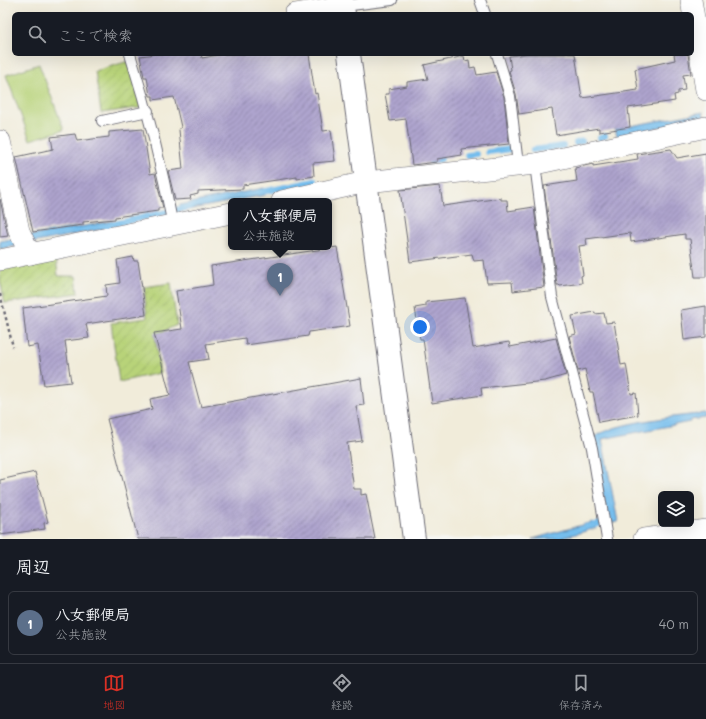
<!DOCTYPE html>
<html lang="ja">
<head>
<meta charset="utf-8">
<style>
  :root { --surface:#171b24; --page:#20242c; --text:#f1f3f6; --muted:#9ea1a6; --line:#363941; --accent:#d93025 }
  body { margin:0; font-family:Mali,"Klee One",sans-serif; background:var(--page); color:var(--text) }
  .controls { position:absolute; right:12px; bottom:12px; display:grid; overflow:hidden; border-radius:6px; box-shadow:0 4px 16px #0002 }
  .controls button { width:36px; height:36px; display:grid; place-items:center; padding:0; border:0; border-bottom:1px solid var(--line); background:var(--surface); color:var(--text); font:20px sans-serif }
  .you { position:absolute; left:420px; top:327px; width:14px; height:14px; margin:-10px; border:3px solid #fff; border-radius:50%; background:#1a73e8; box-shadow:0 0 0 6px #1a73e833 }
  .badge { display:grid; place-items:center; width:26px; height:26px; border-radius:50%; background:var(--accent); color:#fff; font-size:13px; font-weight:700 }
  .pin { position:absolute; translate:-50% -33px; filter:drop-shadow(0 1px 2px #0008) }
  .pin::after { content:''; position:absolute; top:21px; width:14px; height:12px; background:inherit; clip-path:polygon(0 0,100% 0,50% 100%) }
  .popup { position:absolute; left:228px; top:198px; width:104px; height:52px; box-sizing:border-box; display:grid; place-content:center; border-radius:6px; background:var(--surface); filter:drop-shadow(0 1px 3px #0005); font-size:13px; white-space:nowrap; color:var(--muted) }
  .popup b { font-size:15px; color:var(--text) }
  .popup::after { content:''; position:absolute; left:50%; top:100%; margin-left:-8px; border:8px solid transparent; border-top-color:var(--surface) }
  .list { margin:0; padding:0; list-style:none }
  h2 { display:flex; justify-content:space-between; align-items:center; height:52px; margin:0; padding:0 16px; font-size:17px }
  h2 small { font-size:13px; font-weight:400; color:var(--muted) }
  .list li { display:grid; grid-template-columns:26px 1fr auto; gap:12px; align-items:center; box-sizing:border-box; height:64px; margin:0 8px 8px; padding:0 8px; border:1px solid var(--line); border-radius:6px }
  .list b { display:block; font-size:15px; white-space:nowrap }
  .list p { margin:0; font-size:13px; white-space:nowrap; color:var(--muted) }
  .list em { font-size:13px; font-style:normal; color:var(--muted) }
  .icon { flex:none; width:22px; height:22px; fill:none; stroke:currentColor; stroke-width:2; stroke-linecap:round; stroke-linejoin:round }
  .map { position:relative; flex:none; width:706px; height:539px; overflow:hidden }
  .search { position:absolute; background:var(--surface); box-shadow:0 4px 16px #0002; left:12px; right:12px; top:12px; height:44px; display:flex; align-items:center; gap:10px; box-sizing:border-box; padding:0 14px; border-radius:6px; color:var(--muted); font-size:15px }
  .sheet { height:124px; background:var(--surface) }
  nav { display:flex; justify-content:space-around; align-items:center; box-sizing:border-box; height:56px; border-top:1px solid var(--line); background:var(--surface); font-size:11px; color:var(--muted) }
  nav a { display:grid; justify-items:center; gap:2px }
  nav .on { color:var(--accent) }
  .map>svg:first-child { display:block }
  .grass { fill:#b8d379; stroke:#6d7a5a }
  .garden { fill:url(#garden-furrows); stroke:#6d7a5a }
  .water { fill:#75bded; stroke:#4c7094 }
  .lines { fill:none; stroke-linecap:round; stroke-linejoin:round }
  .stream { stroke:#75bded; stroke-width:6 }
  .building { fill:url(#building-hatch) }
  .lane-casing { stroke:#6a6973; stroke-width:12 }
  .street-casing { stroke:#6a6973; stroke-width:22 }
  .secondary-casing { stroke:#6a6973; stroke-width:24 }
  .path { stroke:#6a6973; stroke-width:2.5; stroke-dasharray:3 3; stroke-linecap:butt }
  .lane { stroke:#fff; stroke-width:10 }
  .street { stroke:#fff; stroke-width:21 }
  .secondary { stroke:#fff; stroke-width:22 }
</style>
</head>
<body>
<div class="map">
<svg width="706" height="539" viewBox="0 0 706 539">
  <defs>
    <pattern id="garden-furrows" width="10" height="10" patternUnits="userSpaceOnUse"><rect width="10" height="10" fill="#b8d379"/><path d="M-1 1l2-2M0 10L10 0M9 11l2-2" fill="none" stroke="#9eb56a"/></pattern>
    <pattern id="building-hatch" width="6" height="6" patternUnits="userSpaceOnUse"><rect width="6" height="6" fill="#aea4ce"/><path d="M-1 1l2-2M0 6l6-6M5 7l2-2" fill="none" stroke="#8d85a8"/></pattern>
  </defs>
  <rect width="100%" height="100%" fill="#f6f6f2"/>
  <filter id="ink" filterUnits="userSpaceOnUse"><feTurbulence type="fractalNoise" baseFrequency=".025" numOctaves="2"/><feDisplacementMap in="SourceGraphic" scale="8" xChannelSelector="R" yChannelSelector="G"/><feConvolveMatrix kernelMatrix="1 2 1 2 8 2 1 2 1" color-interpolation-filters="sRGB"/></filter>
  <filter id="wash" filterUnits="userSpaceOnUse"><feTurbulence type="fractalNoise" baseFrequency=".012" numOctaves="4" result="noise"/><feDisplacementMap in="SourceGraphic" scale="16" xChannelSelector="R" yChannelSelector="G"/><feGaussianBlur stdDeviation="0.9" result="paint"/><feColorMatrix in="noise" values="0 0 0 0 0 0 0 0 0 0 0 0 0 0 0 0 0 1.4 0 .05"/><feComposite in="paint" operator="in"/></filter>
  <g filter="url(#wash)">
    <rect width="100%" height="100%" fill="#f1ecda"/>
    <polygon class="grass" points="39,64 64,130 30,140 6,75"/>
    <g class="garden">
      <polygon points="129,61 144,107 101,113 95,71"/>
      <polygon points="56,256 58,276 76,276 78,293 5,303 0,280 0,267"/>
      <polygon points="171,283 177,325 155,335 160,373 119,382 111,323 147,318 144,287"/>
    </g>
    <g class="water">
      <polygon points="703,112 704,118 617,136 615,129"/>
      <polygon points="264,188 265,195 181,211 180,205"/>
      <polygon points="113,221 114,227 0,249 0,241"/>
      <path d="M706,413V418L690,420V422L602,439L618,522L608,523L593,438C615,421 677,417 706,413Z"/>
      <polygon points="592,522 596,528 558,539 533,539"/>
    </g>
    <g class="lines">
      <g class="stream">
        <polyline points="600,138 605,136"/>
        <polyline points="576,143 582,141"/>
        <polyline points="533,150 563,146"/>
        <polyline points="488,152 511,149"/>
        <polyline points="467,155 476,154"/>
        <polyline points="430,161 441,159"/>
        <polyline points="257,193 315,181"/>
        <polyline points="106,226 189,207"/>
        <polyline points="586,527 606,522"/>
      </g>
    </g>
    <g id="blocks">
      <g class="building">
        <polygon points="156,54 201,54 202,58 224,54 309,54 315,94 317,93 323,131 331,130 335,161 313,163 314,176 297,179 297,177 243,185 243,189 198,191 198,194 190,196 191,199 175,200 168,171 183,169 179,130 181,127 174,97 153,100 153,96 150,96 147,77 144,77 140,56"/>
        <polygon points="527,54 575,54 582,98 638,90 635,69 675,60 674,54 688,54 691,74 683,75 685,90 678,91 678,94 674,95 675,101 628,108 630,127 599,132 599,128 556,135 552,109 519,114 516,94 509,71 511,70 509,56"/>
        <polygon points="464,56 465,61 469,60 470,68 475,67 477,75 496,72 504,97 509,144 461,149 462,155 437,159 437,162 412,165 406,119 390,121 385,94 389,94 389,89 407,86 407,82 428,79 424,65"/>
        <polygon points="143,129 150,174 155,173 163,208 158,208 158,211 115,217 115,219 83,222 83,225 33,232 16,157 53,149 51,137 75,134 77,141 109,137 109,132"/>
        <polygon points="671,149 677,158 706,153 706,277 695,277 690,239 685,239 685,234 631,242 630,233 586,239 587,245 579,246 583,275 581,276 582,283 560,286 559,285 557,285 544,186 577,181 575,168 593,164 593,166 638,159 637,154"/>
        <polygon points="440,186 443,206 501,198 501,200 507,200 508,211 534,207 544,287 513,291 512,282 487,283 484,260 474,261 472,254 410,262 400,190"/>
        <polygon points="0,199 8,236 0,237"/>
        <polygon points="337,247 350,326 309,332 308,336 246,345 245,338 206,344 209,359 189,362 201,407 361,378 364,405 356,406 362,441 347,443 354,489 361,489 361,495 366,494 375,539 138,539 107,419 152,409 150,399 170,395 154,333 182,329 176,291 213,285 211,266"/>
        <polygon points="133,257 134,261 138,261 146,315 86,324 89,338 65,341 71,382 44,385 38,345 27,347 23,308 107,296 106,285 120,283 117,260"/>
        <polygon points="465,298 473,348 509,342 510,347 556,338 566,375 545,381 481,388 482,395 432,403 423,339 420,339 415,308 426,306 426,302"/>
        <polygon points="706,306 706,337 684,340 681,310"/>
        <polygon points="595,312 595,314 604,313 606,323 614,322 621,365 626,364 631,394 636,393 638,415 599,422 593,392 590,392 585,369 578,371 569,336 576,334 572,316"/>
        <polygon points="35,472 48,522 44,523 45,529 0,535 0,480"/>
      </g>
    </g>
  </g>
  <g filter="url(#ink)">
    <use href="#blocks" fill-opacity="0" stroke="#6a6973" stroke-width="1"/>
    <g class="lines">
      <defs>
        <g id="lane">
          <polyline points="480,0 485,14"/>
          <polyline points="343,6 392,0"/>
          <path d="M130,54C148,111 162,167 173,226"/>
          <polyline points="497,54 510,96 518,165"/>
          <polyline points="102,121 148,111"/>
          <polyline points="535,164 552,297 592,448 607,539"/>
        </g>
        <g id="street">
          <polyline points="691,0 706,90"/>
          <polyline points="295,14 343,6"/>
          <polyline points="0,141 19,231 30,254"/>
          <polyline points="282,201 366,182 535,164 706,127"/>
          <polyline points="0,260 231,213"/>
          <polyline points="644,539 706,530"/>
        </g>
        <g id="secondary">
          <polyline points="342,0 344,14"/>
          <polyline points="349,54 414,539"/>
        </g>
      </defs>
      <use href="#lane" class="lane-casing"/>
      <use href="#street" class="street-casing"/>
      <use href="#secondary" class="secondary-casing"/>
      <polyline class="path" points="0,294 13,347"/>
      <use href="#lane" class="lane"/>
      <use href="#street" class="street"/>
      <use href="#secondary" class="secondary"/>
    </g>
  </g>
</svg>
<div class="controls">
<button><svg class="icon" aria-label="layers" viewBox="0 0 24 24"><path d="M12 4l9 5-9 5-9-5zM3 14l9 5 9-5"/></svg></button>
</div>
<div class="you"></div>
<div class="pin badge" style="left:280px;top:296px;background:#5c6f8a">1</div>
<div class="popup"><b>八女郵便局</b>公共施設</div>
<div class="search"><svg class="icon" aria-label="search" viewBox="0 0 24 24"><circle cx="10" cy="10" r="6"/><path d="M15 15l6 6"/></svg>ここで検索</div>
</div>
<section class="sheet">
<h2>周辺<small></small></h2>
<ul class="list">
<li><span class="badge" style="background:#5c6f8a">1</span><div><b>八女郵便局</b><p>公共施設</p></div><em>40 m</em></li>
</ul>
</section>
<nav>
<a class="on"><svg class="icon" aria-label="map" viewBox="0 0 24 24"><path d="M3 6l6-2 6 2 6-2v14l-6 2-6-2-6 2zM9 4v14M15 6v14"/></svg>地図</a>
<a><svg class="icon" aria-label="directions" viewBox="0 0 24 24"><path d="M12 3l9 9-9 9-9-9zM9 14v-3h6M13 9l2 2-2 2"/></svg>経路</a>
<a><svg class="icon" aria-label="saved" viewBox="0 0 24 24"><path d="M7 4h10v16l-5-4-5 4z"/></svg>保存済み</a>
</nav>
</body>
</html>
